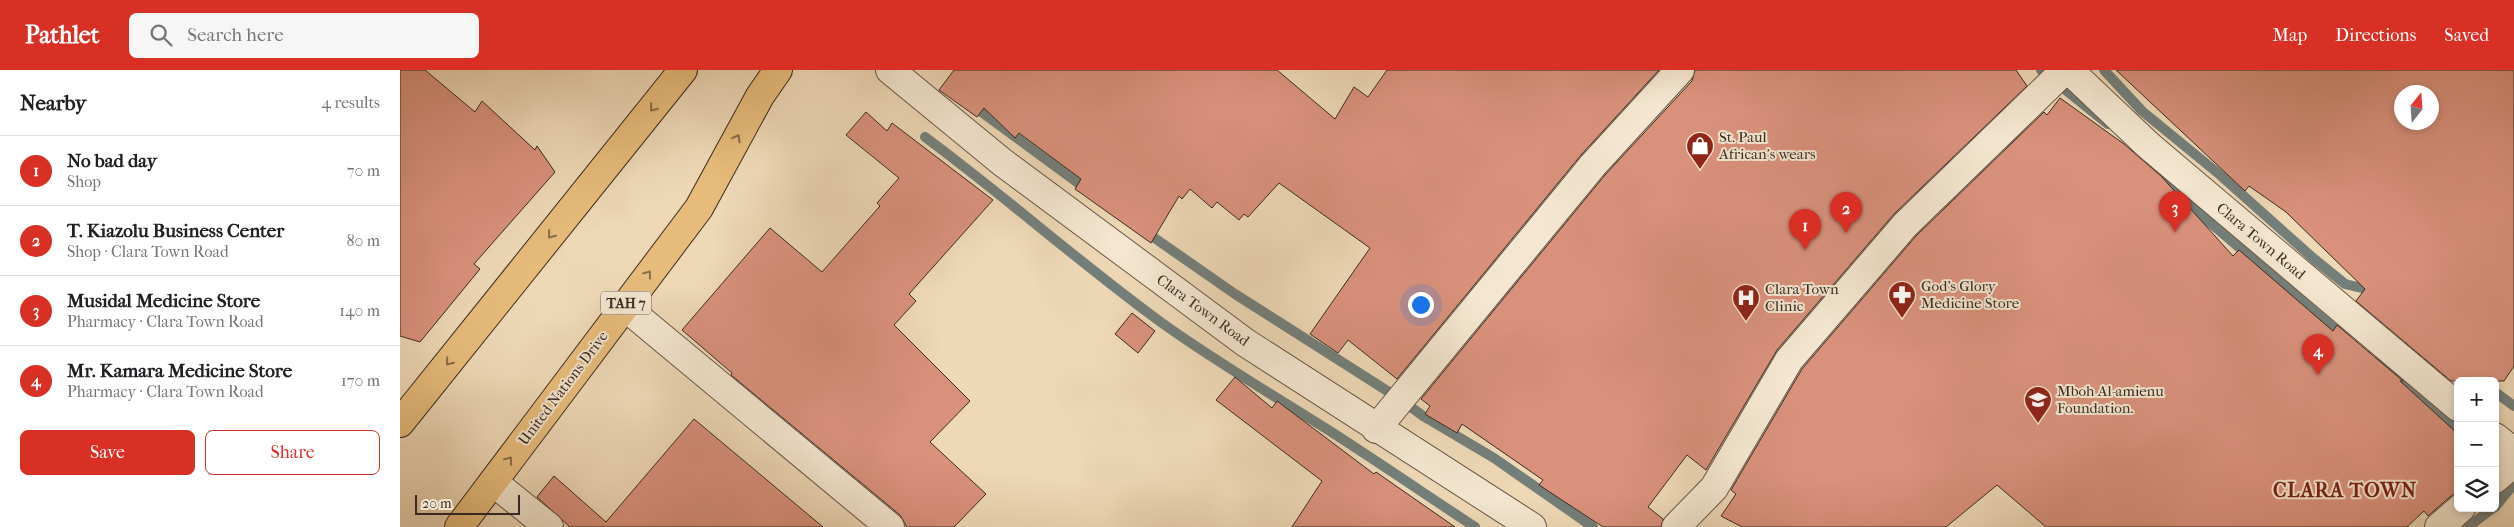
<!DOCTYPE html>
<html lang="en">
<head>
<meta charset="utf-8">
<style>
  :root { --surface:#fff; --page:#f6f6f6; --text:#202124; --muted:#757577; --line:#e0e0e0; --accent:#d93025 }
  body { margin:0; font-family:"IM FELL French Canon",serif; background:var(--page); color:var(--text) }
  .controls { position:absolute; right:15px; bottom:15px; display:grid; overflow:hidden; border-radius:8px; box-shadow:0 2px 8px #0003 }
  .controls button { width:45px; height:45px; display:grid; place-items:center; padding:0; border:0; border-bottom:1px solid var(--line); background:var(--surface); color:var(--text); font:25px sans-serif }
  .compass { position:absolute; left:1994px; top:15px; width:45px; height:45px; border-radius:50%; background:var(--surface); box-shadow:0 2px 8px #0003; rotate:17deg }
  .scale { position:absolute; left:15px; bottom:12px; width:105px; box-sizing:border-box; padding-left:5px; border:2px solid #382a21; border-top:0; font-size:14px; line-height:18px; white-space:nowrap; color:#382a21; -webkit-text-stroke:4px #f4e6d0; paint-order:stroke }
  .you { position:absolute; left:1020px; top:234px; width:18px; height:18px; margin:-12px; border:4px solid #fff; border-radius:50%; background:#1a73e8; box-shadow:0 0 0 8px #1a73e833 }
  .badge { display:grid; place-items:center; width:32px; height:32px; border-radius:50%; background:var(--accent); color:#fff; font-size:16px; font-weight:700 }
  .pin { position:absolute; translate:-50% -41px; filter:drop-shadow(0 1px 2px #0008) }
  .pin::after { content:''; position:absolute; top:26px; width:18px; height:15px; background:inherit; clip-path:polygon(0 0,100% 0,50% 100%) }
  .list { margin:0; padding:0; list-style:none }
  h2 { display:flex; justify-content:space-between; align-items:center; height:65px; margin:0; padding:0 20px; font-size:21px }
  h2 small { font-size:16px; font-weight:400; color:var(--muted) }
  .list li { display:grid; grid-template-columns:32px 1fr auto; gap:15px; align-items:center; box-sizing:border-box; height:70px; padding:0 20px; border-top:1px solid var(--line) }
  .list b { display:block; font-size:19px; white-space:nowrap }
  .list p { margin:0; font-size:16px; white-space:nowrap; color:var(--muted) }
  .list em { font-size:16px; font-style:normal; color:var(--muted) }
  .actions { display:flex; gap:10px; padding:15px 20px }
  .actions a { flex:1; padding:11px 0; border:1px solid var(--accent); border-radius:8px; text-align:center; font-size:18px; color:var(--accent) }
  .actions .main { background:var(--accent); color:#fff }
  .icon { flex:none; width:28px; height:28px; fill:none; stroke:currentColor; stroke-width:2; stroke-linecap:round; stroke-linejoin:round }
  .map { position:relative; flex:none; width:2114px; height:457px; overflow:hidden }
  header { display:flex; align-items:center; gap:30px; box-sizing:border-box; height:70px; padding:0 25px; background:var(--accent); color:#fff }
  header strong { font-size:24px }
  nav { display:flex; gap:28px; margin-inline-start:auto; font-size:18px }
  .search { width:350px; height:45px; background:var(--page); display:flex; align-items:center; gap:12px; box-sizing:border-box; padding:0 18px; border-radius:8px; color:var(--muted); font-size:19px }
  main { display:flex }
  aside { flex:1; background:var(--surface) }
  .map>svg:first-child { display:block }
  .lines { fill:none; stroke-linecap:round; stroke-linejoin:round }
  .stream { stroke:#747f7a; stroke-width:10 }
  .building { fill:#d9917c; stroke:#382a21; fill-rule:evenodd }
  .minor-casing { stroke:#665646; stroke-width:30 }
  .highway-casing { stroke:#382a21; stroke-width:30 }
  .minor { stroke:#f4e6d0; stroke-width:28 }
  .highway { stroke:#e7bc7b; stroke-width:28 }
  .oneway { stroke:#876c4a }
  .labels { text-anchor:middle; stroke-width:4; stroke-linejoin:round; paint-order:stroke }
  .shield { fill:#f4e6d0; stroke:#706256; stroke-width:1 }
  .shield-label { font-size:14px; font-weight:bold; fill:#382a21 }
  .poi-label { font-size:15px; fill:#382a21; stroke:#f4e6d0; text-anchor:start }
  .street-label { font-size:15px; fill:#382a21; stroke:#f4e6d0 }
  .district-label { font-size:20px; font-weight:bold; letter-spacing:1px; fill:#7a1f14; stroke:#f4e6d0 }
</style>
</head>
<body>
<header>
<strong>Pathlet</strong>
<div class="search"><svg class="icon" aria-label="search" viewBox="0 0 24 24"><circle cx="10" cy="10" r="6"/><path d="M15 15l6 6"/></svg>Search here</div>
<nav><a>Map</a><a>Directions</a><a>Saved</a></nav>
</header>
<main>
<aside>
<h2>Nearby<small>4 results</small></h2>
<ul class="list">
<li><span class="badge">1</span><div><b>No bad day</b><p>Shop</p></div><em>70 m</em></li>
<li><span class="badge">2</span><div><b>T. Kiazolu Business Center</b><p>Shop · Clara Town Road</p></div><em>80 m</em></li>
<li><span class="badge">3</span><div><b>Musidal Medicine Store</b><p>Pharmacy · Clara Town Road</p></div><em>140 m</em></li>
<li><span class="badge">4</span><div><b>Mr. Kamara Medicine Store</b><p>Pharmacy · Clara Town Road</p></div><em>170 m</em></li>
</ul>
<div class="actions"><a class="main">Save</a><a>Share</a></div>
</aside>
<div class="map">
<svg width="2114" height="457" viewBox="0 0 2114 457">
  <rect width="100%" height="100%" fill="#eed8b6"/>
  <filter id="stains"><feTurbulence type="fractalNoise" baseFrequency=".004" numOctaves="4"/><feColorMatrix values="0 0 0 0 .2 0 0 0 0 .09 0 0 0 0 .02 0 0 0 .5 -.17"/></filter>
  <radialGradient id="worn" r=".72"><stop offset=".6" stop-color="#630" stop-opacity="0"/><stop offset="1" stop-color="#630" stop-opacity=".3"/></radialGradient>
  <g class="lines">
    <g class="stream">
      <polyline points="1641,0 1708,54"/>
      <polyline points="1704,0 1742,41 1819,104 1913,188 1945,214 1970,220 1977,225"/>
      <polyline points="572,35 689,121"/>
      <path d="M525,67C606,127 681,194 762,253C818,293 876,327 933,363C981,394 1028,426 1075,457"/>
      <polyline points="1753,96 1807,150 1943,266"/>
      <polyline points="743,160 835,224 1000,329 1023,346 1094,388 1193,457"/>
      <polyline points="1976,293 1990,299 2058,360"/>
      <polyline points="2095,322 2114,336"/>
      <polyline points="2095,437 2114,414"/>
      <polyline points="2068,457 2093,438"/>
    </g>
  </g>
  <g class="building">
    <polygon points="0,0 25,0 75,42 82,31 135,80 137,76 155,102 74,194 80,199 20,272 0,266"/>
    <polygon points="554,0 877,0 935,49 954,17 968,27 987,0 1259,0 1181,85 997,309 948,270 938,283 910,264 970,178 879,113 848,147 844,144 839,150 817,132 812,138 790,119 782,129 779,126 751,173 675,119 681,109 619,63 615,68 584,38 577,47 539,20"/>
    <polygon points="1295,0 1616,0 1627,16 1494,144 1377,280 1306,400 1287,385 1248,437 1263,449 1261,457 1203,457 1139,415 1143,410 1062,354 1057,363 1025,344 1030,336 1021,329 1205,105 1292,11"/>
    <path d="M1716,0H2114V296L2104,311H2051L1956,231L1965,219L1886,142L1849,116L1845,121ZM2002,22H2032V52H2002Z"/>
    <polygon points="1660,28 1724,74 1761,106 1833,186 1839,180 1933,261 1937,255 2003,311 2000,311 2058,364 2058,420 2028,446 2024,441 2007,457 1646,457 1597,415 1546,457 1342,457 1321,446 1336,424 1331,420 1402,299 1516,166 1644,42 1647,45"/>
    <polygon points="466,42 487,61 492,53 593,130 509,224 516,231 494,255 570,331 530,372 586,424 554,457 507,457 500,445 331,305 332,303 282,260 370,158 422,202 480,136 477,133 499,108 446,65"/>
    <polygon points="732,243 755,261 738,283 715,264"/>
    <polygon points="835,307 872,338 877,331 974,404 976,402 1055,457 892,457 922,411 816,330"/>
    <polygon points="294,349 423,457 170,457 137,427 154,406 206,452"/>
  </g>
  <g class="lines">
    <defs>
      <g id="minor">
        <polyline points="490,0 602,92 846,273 1132,457"/>
        <polyline points="1669,0 1748,75 2058,337"/>
        <polyline points="224,236 490,457"/>
        <polyline points="976,359 1193,95 1280,0"/>
        <polyline points="2095,367 2114,382"/>
        <polyline points="2095,409 2114,393"/>
        <polyline points="93,412 149,457"/>
        <polyline points="1276,457 1314,418 1389,290 1505,155 1665,0"/>
        <polyline points="2039,457 2061,438"/>
      </g>
      <g id="highway">
        <polyline points="0,353 283,0"/>
        <polyline points="59,457 299,138 360,26 378,0"/>
      </g>
    </defs>
    <use href="#minor" class="minor-casing"/>
    <use href="#highway" class="highway-casing"/>
    <use href="#minor" class="minor"/>
    <use href="#highway" class="highway"/>
  </g>
  <defs><path id="oneway-chevron" d="M-2-3.5L2.5 0L-2 3.5" fill="none" stroke-width="1.6" stroke-linecap="round" stroke-linejoin="round" transform="scale(1.25)"/></defs>
  <g class="oneway">
    <use href="#oneway-chevron" transform="translate(253 38) rotate(129)"/>
    <use href="#oneway-chevron" transform="translate(337 68) rotate(-61)"/>
    <use href="#oneway-chevron" transform="translate(151 165) rotate(129)"/>
    <use href="#oneway-chevron" transform="translate(248 204) rotate(-53)"/>
    <use href="#oneway-chevron" transform="translate(49 292) rotate(129)"/>
    <use href="#oneway-chevron" transform="translate(109 390) rotate(-53)"/>
  </g>
  <defs>
    <symbol id="shop-pin" viewBox="-11 -11 22 30"><path d="M0 17L-7.5 6A9.5 9.5 0 1 1 7.5 6Z" fill="#8f2418" stroke="#f4e6d0"/><path d="M-5-2.5h2.3a2.7 3.5 0 0 1 5.4 0H5L5.5 6h-11ZM-1.5-2.5h3a1.5 2.3 0 0 0-3 0Z" fill="#fff"/></symbol>
    <symbol id="pharmacy-pin" viewBox="-11 -11 22 30"><path d="M0 17L-7.5 6A9.5 9.5 0 1 1 7.5 6Z" fill="#8f2418" stroke="#f4e6d0"/><path d="M-2-6h4v4h4v4h-4v4h-4v-4h-4v-4h4Z" fill="#fff"/></symbol>
    <symbol id="hospital-pin" viewBox="-11 -11 22 30"><path d="M0 17L-7.5 6A9.5 9.5 0 1 1 7.5 6Z" fill="#8f2418" stroke="#f4e6d0"/><path d="M-5-5h3v3.5h4V-5h3V5h-3V1.5h-4V5h-3Z" fill="#fff"/></symbol>
    <symbol id="school-pin" viewBox="-11 -11 22 30"><path d="M0 17L-7.5 6A9.5 9.5 0 1 1 7.5 6Z" fill="#8f2418" stroke="#f4e6d0"/><path d="M0-5L7-2L0 1L-7-2ZM-4 1L0 2.5L4 1V4Q0 6-4 4Z" fill="#fff"/></symbol>
  </defs>
  <g fill-rule="evenodd">
    <use href="#shop-pin" x="1284" y="60" width="32" height="43"/>
    <use href="#pharmacy-pin" x="1486" y="209" width="32" height="43"/>
    <use href="#hospital-pin" x="1330" y="212" width="32" height="43"/>
    <use href="#school-pin" x="1622" y="314" width="32" height="43"/>
  </g>
  <g class="labels">
    <rect class="shield" x="201" y="221.5" width="50" height="23" rx="4"/>
    <g class="shield-label">
      <text x="226" y="238">TAH 7</text>
    </g>
    <g class="poi-label">
      <text x="1319" y="72">St. Paul<tspan x="1319" dy="17">African's wears</tspan></text>
      <text x="1521" y="221">God's Glory<tspan x="1521" dy="17">Medicine Store</tspan></text>
      <text x="1365" y="224">Clara Town<tspan x="1365" dy="17">Clinic</tspan></text>
      <text x="1657" y="326">Mboh Al-amienu<tspan x="1657" dy="17">Foundation.</tspan></text>
    </g>
    <g class="street-label">
      <text transform="translate(1861 171) rotate(40)" y="5">Clara Town Road</text>
      <text transform="translate(803 240) rotate(36)" y="5">Clara Town Road</text>
      <text transform="translate(163 318) rotate(-53)" y="5">United Nations Drive</text>
    </g>
    <g class="district-label">
      <text x="1945" y="427">CLARA TOWN</text>
    </g>
  </g>
  <rect width="100%" height="100%" filter="url(#stains)"/>
  <rect width="100%" height="100%" fill="url(#worn)"/>
</svg>
<div class="controls">
<button>+</button>
<button>−</button>
<button><svg class="icon" aria-label="layers" viewBox="0 0 24 24"><path d="M12 4l9 5-9 5-9-5zM3 14l9 5 9-5"/></svg></button>
</div>
<svg class="compass" viewBox="-18 -18 36 36"><path d="M0-13l5 13h-10z" fill="#e53935"/><path d="M0 13l5-13h-10z" fill="#757577"/></svg>
<div class="scale">20 m</div>
<div class="you"></div>
<div class="pin badge" style="left:1405px;top:180px">1</div>
<div class="pin badge" style="left:1446px;top:163px">2</div>
<div class="pin badge" style="left:1775px;top:162px">3</div>
<div class="pin badge" style="left:1918px;top:305px">4</div>
</div>
</main>
</body>
</html>
